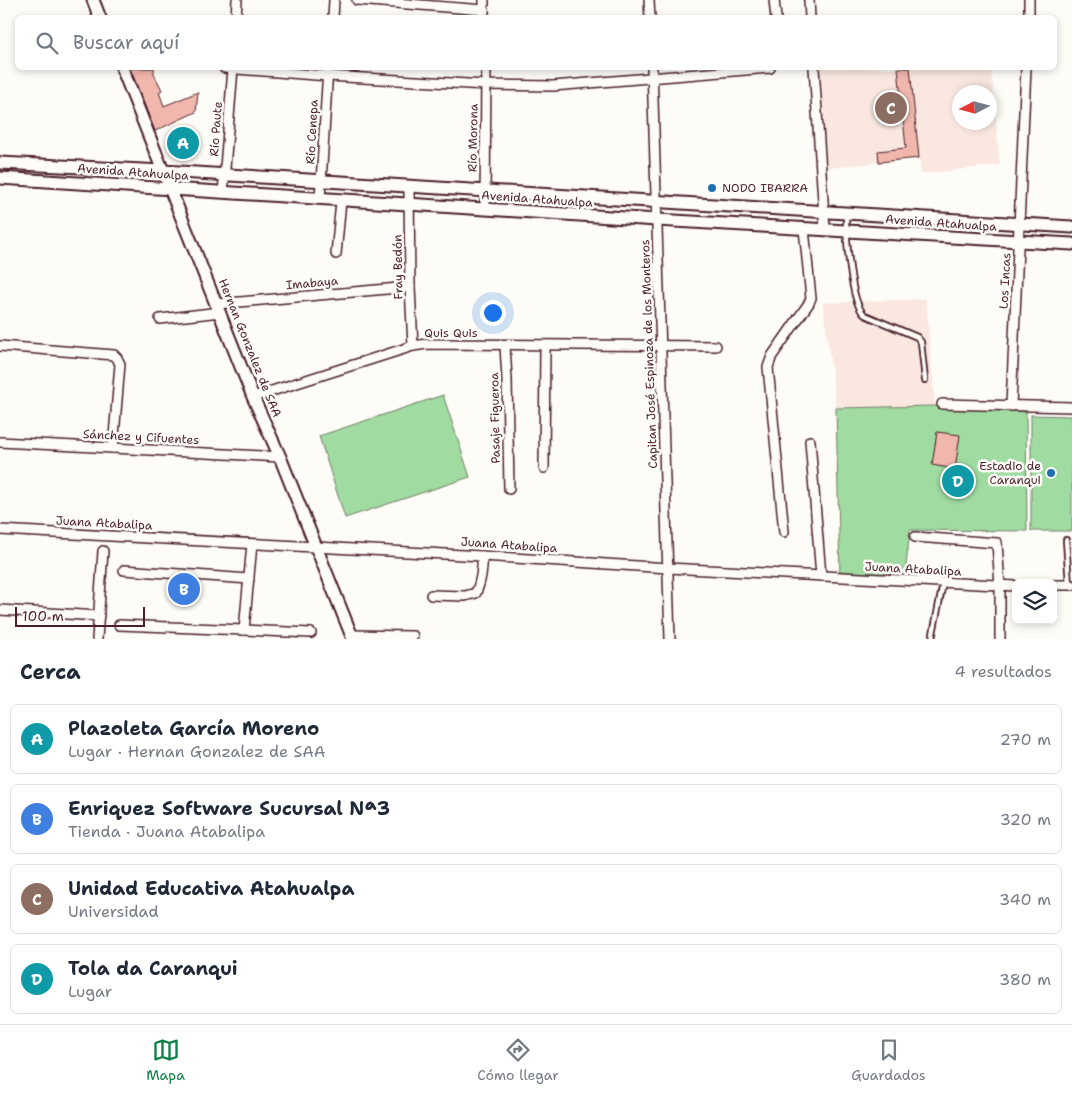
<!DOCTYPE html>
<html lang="es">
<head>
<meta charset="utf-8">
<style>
  :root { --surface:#fff; --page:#f6f6f7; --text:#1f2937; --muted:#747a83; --line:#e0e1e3; --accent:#0b8043 }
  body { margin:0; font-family:"Shantell Sans",sans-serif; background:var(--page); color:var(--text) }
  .controls { position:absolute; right:15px; bottom:15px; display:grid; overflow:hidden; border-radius:8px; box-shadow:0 2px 8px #0003 }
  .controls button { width:45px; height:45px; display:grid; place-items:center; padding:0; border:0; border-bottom:1px solid var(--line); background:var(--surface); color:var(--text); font:25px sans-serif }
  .compass { position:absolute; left:952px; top:85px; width:45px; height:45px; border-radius:50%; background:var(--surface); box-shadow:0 2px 8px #0003; rotate:264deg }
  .scale { position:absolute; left:15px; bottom:12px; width:130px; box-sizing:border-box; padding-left:5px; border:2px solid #4a1f2b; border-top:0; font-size:14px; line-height:18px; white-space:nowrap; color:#4a1f2b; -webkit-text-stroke:4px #fdfcf7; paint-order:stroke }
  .you { position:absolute; left:492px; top:312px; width:18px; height:18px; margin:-12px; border:4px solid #fff; border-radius:50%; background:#1a73e8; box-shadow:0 0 0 8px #1a73e833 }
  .badge { display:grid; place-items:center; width:32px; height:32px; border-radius:50%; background:var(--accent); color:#fff; font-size:16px; font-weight:700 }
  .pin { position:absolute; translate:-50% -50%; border:2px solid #fff; box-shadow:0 1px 5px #0006 }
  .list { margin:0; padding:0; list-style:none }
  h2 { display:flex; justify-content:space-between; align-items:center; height:65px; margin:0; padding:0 20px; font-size:21px }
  h2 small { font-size:16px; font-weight:400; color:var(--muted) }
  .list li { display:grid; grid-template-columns:32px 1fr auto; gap:15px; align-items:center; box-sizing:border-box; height:70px; margin:0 10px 10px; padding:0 10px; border:1px solid var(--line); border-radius:8px }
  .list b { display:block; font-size:19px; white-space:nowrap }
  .list p { margin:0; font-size:16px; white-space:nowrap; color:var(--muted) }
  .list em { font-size:16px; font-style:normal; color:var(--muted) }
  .icon { flex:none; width:28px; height:28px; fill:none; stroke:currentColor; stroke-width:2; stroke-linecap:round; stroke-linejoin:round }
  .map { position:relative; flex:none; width:1072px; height:639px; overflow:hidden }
  .search { position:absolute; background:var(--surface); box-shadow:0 2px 8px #0003; left:15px; right:15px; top:15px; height:55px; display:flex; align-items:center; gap:12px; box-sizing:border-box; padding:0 18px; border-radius:8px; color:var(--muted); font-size:19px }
  .sheet { height:385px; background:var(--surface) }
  nav { display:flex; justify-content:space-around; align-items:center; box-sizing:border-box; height:70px; border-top:1px solid var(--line); background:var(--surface); font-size:14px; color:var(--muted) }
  nav a { display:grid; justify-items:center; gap:2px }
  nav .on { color:var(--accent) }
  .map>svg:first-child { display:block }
  .built { fill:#f9e7e0; fill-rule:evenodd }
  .green { fill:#a0dba2; stroke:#757d66 }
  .building { fill:#f1b7ac; stroke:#4a1f2b }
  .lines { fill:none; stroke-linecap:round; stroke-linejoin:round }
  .lane-casing { stroke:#4a1f2b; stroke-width:8 }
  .street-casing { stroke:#4a1f2b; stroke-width:12 }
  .secondary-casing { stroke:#4a1f2b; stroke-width:15 }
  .lane { stroke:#fdfcf7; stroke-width:4.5 }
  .street { stroke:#fdfcf7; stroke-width:9 }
  .secondary { stroke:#fdfcf7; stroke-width:11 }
  .poi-dot { fill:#1f6fb2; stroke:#fdfcf7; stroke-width:2 }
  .labels { text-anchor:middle; stroke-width:5; stroke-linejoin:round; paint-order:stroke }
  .street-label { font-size:12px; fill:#4a1f2b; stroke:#fdfcf7 }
  .poi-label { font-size:12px; fill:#4a1f2b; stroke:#fdfcf7; text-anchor:start }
</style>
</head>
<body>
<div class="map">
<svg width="1072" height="639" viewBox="0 0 1072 639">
  <rect width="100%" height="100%" fill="#fdfcf7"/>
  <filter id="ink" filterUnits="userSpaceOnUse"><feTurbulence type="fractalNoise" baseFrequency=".02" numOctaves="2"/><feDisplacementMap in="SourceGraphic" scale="10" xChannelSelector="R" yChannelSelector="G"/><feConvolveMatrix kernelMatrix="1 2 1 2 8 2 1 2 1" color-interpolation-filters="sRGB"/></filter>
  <g filter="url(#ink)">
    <g class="built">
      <path d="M820,68H991L1000,165L921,174L919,158L827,168ZM960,92H990V122H960Z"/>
      <polygon points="926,299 935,406 836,408 823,303"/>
    </g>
    <g class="green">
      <polygon points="443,395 470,477 345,518 319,436"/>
      <polygon points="935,406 1026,412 1027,531 910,530 905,575 840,577 836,408"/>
      <polygon points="1031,415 1072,416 1072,531 1031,531"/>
    </g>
    <g class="building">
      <polygon points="130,68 154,68 154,74 162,90 159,92 164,106 198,92 196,112 155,131"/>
      <polygon points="898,68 910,68 919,158 879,162 878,151 906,148"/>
      <polygon points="937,432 960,435 955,469 932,465"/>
    </g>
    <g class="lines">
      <defs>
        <g id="lane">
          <path d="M846,214C846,234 850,304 865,315L917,337L921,342L925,380"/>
          <polyline points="1066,540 1069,585"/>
          <polyline points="932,639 943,583"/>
        </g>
        <g id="street">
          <polyline points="357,0 484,10"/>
          <polyline points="484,0 484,18"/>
          <polyline points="649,0 650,18"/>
          <polyline points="774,0 776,18"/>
          <polyline points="809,0 810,18"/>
          <polyline points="236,18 237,0"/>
          <polyline points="333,18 334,0"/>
          <polyline points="1029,18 1029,0"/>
          <polyline points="224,68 328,76 486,85 553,86 770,68"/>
          <polyline points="652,68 670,639"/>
          <polyline points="814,68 825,230"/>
          <polyline points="409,187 410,287 413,346"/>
          <polyline points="223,193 233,68"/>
          <polyline points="320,199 328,68"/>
          <polyline points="485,209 486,68"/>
          <polyline points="336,254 341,201"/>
          <polyline points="217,304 410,287"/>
          <polyline points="160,319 220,312"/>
          <polyline points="0,346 114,355 117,358 120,364 113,448"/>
          <polyline points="505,346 507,379 509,489"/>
          <polyline points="253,397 413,346 427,344 716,346"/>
          <polyline points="942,404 1072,407"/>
          <polyline points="1011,406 1026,68"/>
          <polyline points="810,441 821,576"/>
          <polyline points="0,442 280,457"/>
          <polyline points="544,468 545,346"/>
          <polyline points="0,530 482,556 668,568 1016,586"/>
          <polyline points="784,532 768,367 772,356 809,303 811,298 804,229"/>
          <polyline points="915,537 997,543 1000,586 1000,639"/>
          <polyline points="124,570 249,579"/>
          <polyline points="1053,585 1072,585"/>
          <path d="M431,595L465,596L476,593C481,581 483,570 482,556"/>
          <polyline points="0,610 99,616"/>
          <polyline points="119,625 244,630 252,544"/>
          <polyline points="244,630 311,633"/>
          <polyline points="351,635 413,636"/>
          <polyline points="97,639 103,551"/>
        </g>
        <g id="secondary">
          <polyline points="93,0 100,18"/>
          <polyline points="122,68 253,397 280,457 353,639"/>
          <polyline points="0,163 163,171 1072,227"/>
          <polyline points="0,178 657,220 1072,244"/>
        </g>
      </defs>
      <use href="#lane" class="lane-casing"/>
      <use href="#street" class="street-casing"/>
      <use href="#secondary" class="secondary-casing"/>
      <use href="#lane" class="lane"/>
      <use href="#street" class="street"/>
      <use href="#secondary" class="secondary"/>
    </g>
  </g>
  <g class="poi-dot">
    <circle cx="712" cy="188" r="5"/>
    <circle cx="1051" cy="473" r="5"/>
  </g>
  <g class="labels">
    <g class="street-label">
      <text transform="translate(216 129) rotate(-86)" y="4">Río Paute</text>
      <text transform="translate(312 132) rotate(-87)" y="4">Río Cenepa</text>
      <text transform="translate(473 138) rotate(-89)" y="4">Río Morona</text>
      <text transform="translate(133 172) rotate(4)" y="4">Avenida Atahualpa</text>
      <text transform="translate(537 199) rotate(4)" y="4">Avenida Atahualpa</text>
      <text transform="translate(941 223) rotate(4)" y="4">Avenida Atahualpa</text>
      <text transform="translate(398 267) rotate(-91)" y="4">Fray Bedón</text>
      <text transform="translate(1005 281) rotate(-87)" y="4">Los Incas</text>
      <text transform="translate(312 283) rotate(-5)" y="4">Imabaya</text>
      <text x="451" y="337">Quis Quis</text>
      <text transform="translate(250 348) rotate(68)" y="4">Hernan Gonzalez de SAA</text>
      <text transform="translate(649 354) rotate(-92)" y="4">Capitan José Espinoza de los Monteros</text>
      <text transform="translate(495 418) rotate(-91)" y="4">Pasaje Figueroa</text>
      <text transform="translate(141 437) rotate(3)" y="4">Sánchez y Cifuentes</text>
      <text transform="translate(104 523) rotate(3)" y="4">Juana Atabalipa</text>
      <text transform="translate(509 545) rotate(4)" y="4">Juana Atabalipa</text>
      <text transform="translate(913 569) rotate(3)" y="4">Juana Atabalipa</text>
    </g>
    <g class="poi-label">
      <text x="722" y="192">NODO IBARRA</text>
      <text x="1041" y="470" text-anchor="end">Estadio de<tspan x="1041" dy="14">Caranqui</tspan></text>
    </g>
  </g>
</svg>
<div class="controls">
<button><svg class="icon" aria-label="layers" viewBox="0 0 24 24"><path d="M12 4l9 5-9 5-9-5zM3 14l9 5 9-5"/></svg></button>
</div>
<svg class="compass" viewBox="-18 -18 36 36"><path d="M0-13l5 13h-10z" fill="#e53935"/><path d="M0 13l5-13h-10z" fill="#747a83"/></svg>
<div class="scale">100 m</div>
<div class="you"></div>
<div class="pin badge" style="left:183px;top:143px;background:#0f9aa8">A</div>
<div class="pin badge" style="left:184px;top:589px;background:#3f7fe0">B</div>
<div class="pin badge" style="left:891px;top:108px;background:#8d6e63">C</div>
<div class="pin badge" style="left:958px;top:481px;background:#0f9aa8">D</div>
<div class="search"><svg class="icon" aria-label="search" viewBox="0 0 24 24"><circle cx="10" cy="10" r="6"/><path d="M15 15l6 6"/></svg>Buscar aquí</div>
</div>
<section class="sheet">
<h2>Cerca<small>4 resultados</small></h2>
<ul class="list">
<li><span class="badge" style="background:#0f9aa8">A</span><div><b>Plazoleta García Moreno</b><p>Lugar · Hernan Gonzalez de SAA</p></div><em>270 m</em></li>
<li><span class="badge" style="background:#3f7fe0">B</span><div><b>Enriquez Software Sucursal Nª3</b><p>Tienda · Juana Atabalipa</p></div><em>320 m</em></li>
<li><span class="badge" style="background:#8d6e63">C</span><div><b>Unidad Educativa Atahualpa</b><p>Universidad</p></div><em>340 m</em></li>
<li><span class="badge" style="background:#0f9aa8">D</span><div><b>Tola da Caranqui</b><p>Lugar</p></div><em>380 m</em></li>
</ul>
</section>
<nav>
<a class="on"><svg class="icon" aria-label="map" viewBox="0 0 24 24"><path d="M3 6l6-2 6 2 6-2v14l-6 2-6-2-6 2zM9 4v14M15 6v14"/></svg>Mapa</a>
<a><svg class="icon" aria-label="directions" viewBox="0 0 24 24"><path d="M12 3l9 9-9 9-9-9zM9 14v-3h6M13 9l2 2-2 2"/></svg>Cómo llegar</a>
<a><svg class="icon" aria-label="saved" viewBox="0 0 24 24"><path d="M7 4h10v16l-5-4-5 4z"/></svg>Guardados</a>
</nav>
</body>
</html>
